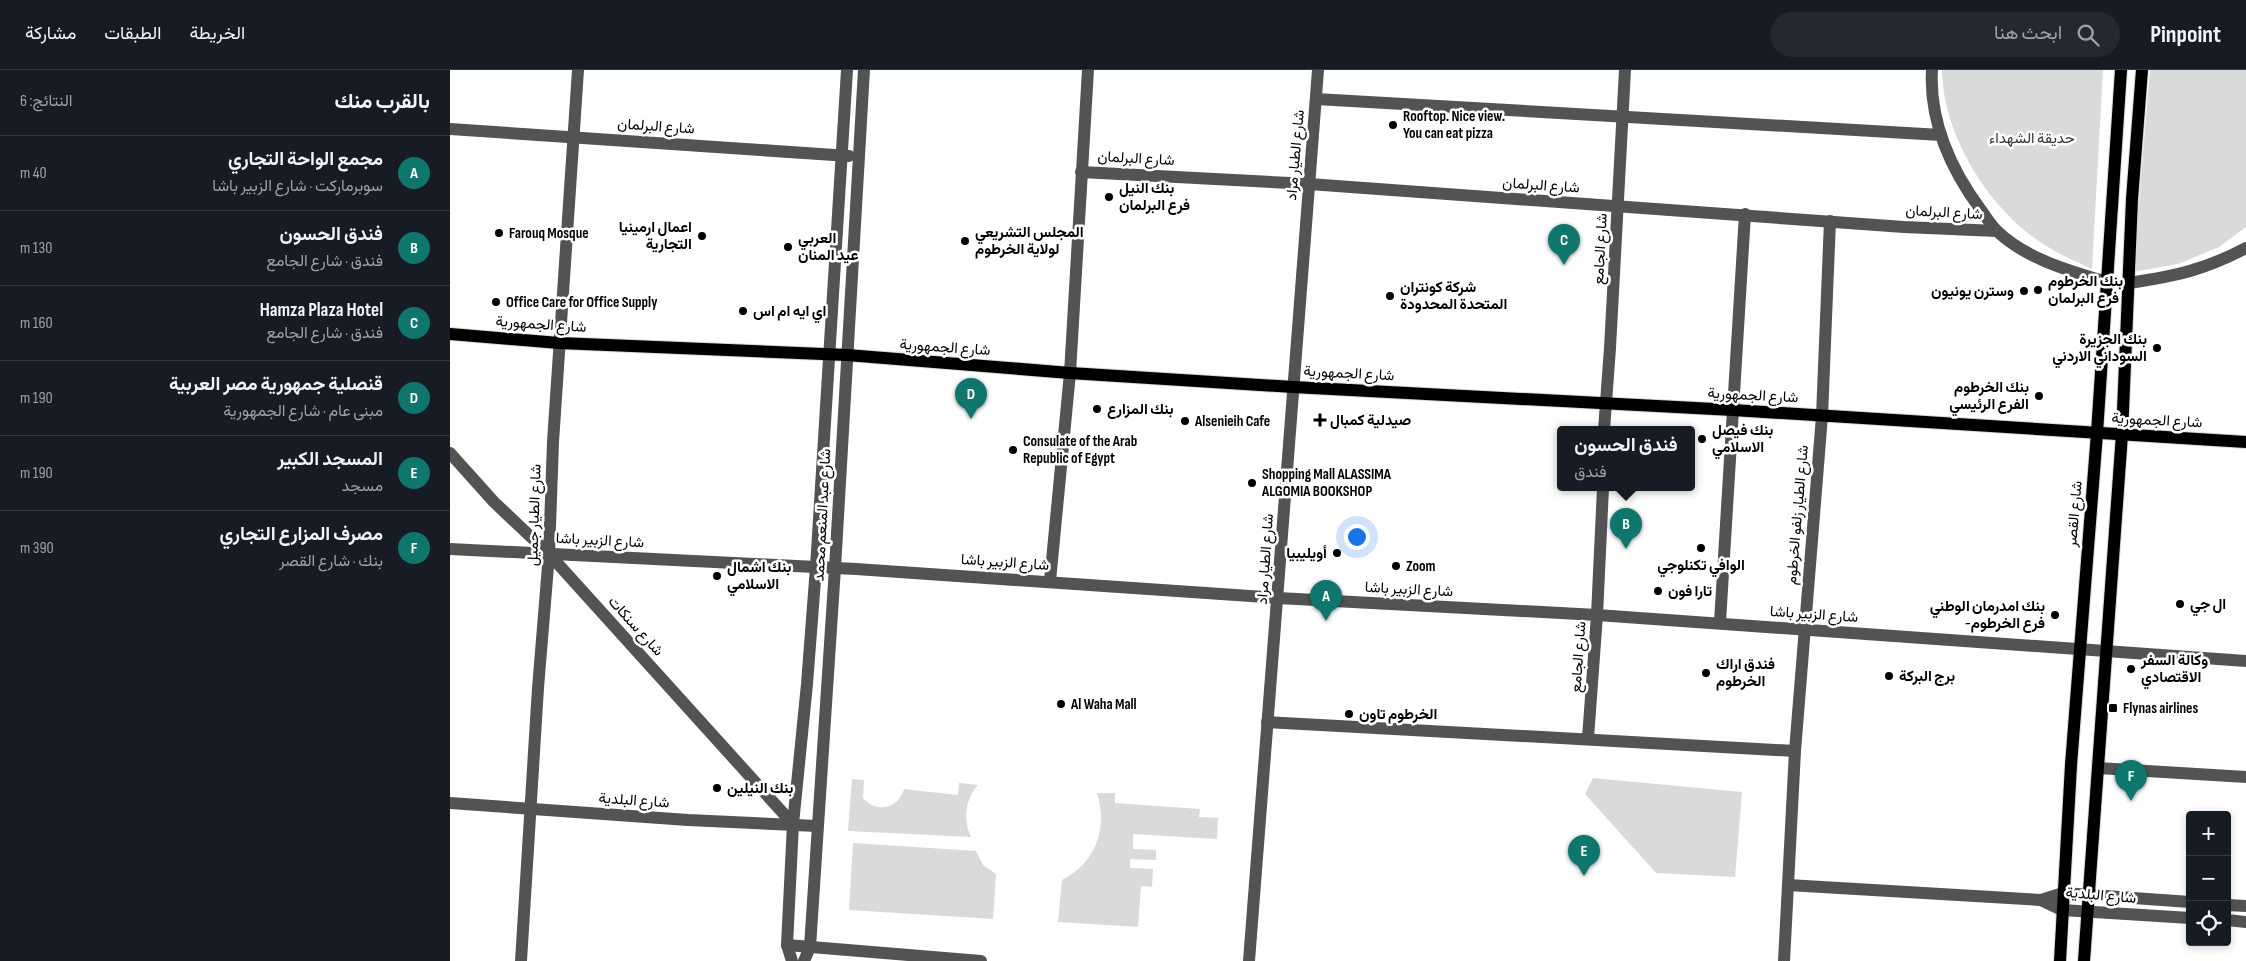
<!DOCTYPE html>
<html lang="ar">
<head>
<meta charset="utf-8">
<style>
  :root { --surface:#171b24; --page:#242831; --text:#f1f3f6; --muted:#9ea1a6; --line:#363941; --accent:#0f766e }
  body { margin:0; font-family:"Sofia Sans Condensed",Vazirmatn,sans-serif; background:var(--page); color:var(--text); direction:rtl }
  .controls { position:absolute; right:15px; bottom:15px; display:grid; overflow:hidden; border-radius:5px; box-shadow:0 2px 8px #0003 }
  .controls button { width:45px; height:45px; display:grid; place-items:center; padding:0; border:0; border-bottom:1px solid var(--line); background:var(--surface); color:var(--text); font:25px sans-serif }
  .you { position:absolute; left:906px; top:466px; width:18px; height:18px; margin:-12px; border:4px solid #fff; border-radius:50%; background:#1a73e8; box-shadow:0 0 0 8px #1a73e833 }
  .badge { display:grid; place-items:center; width:32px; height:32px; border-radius:50%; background:var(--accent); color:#fff; font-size:16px; font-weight:700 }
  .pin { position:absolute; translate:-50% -41px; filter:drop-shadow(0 1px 2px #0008) }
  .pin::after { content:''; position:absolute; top:26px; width:18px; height:15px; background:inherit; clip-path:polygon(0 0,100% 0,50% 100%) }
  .popup { position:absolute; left:1107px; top:356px; width:138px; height:65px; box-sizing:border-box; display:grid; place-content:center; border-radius:5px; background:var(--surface); filter:drop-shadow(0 1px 4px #0005); font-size:16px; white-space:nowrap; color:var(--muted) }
  .popup b { font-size:19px; color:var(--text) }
  .popup::after { content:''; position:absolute; left:50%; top:100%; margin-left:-10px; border:10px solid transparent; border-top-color:var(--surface) }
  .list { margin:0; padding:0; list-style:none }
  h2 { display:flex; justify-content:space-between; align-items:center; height:65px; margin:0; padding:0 20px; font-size:21px }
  h2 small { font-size:16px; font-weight:400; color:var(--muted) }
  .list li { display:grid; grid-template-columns:32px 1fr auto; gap:15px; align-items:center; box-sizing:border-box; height:75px; padding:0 20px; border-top:1px solid var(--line) }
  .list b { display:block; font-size:19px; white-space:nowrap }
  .list p { margin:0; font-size:16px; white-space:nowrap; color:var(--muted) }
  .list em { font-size:16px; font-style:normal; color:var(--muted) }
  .icon { flex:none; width:28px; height:28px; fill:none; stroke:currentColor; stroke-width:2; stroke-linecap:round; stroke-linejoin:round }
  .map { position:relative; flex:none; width:1796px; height:891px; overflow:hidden; direction:ltr }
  header { display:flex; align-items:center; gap:30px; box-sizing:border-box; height:70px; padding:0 25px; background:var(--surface); border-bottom:1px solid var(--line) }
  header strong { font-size:24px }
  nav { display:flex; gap:28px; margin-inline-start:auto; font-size:18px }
  .search { width:350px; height:45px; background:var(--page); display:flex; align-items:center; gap:12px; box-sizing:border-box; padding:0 18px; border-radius:28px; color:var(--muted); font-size:19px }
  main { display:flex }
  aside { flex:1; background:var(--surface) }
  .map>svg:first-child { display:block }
  .green { fill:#dadada }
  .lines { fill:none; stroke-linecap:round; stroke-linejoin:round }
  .major-casing { stroke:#dbdbdb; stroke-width:14 }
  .minor { stroke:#535353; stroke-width:12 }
  .major { stroke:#000; stroke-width:12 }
  .poi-dot { fill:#000; stroke:#fff; stroke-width:2 }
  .labels { text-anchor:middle; stroke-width:5; stroke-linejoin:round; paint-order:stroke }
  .poi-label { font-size:15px; font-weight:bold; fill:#000; stroke:#fff; text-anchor:start }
  .street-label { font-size:15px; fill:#000; stroke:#fff }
  .park-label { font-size:15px; fill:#313131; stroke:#fff }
</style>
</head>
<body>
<header>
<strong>Pinpoint</strong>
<div class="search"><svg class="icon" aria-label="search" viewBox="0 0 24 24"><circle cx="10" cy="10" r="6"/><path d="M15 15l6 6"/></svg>ابحث هنا</div>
<nav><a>الخريطة</a><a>الطبقات</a><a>مشاركة</a></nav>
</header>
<main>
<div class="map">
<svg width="1796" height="891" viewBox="0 0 1796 891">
  <rect width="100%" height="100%" fill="#fff"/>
  <g class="green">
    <path d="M1492,0H1653L1642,199C1628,192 1612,186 1598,177C1541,143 1493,67 1492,0Z"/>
    <polygon points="1700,0 1796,0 1796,157 1769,177 1728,194 1683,202"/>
    <polygon points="1143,708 1292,722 1285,807 1206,803 1135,724"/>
    <path d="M402,709L414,710L413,728C426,743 448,740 454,719L508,725L509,713L528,715C515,730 513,749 521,767L398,761Z"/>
    <path d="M647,723H665V733L750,739L749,747L768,748L767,769L683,764V779L706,780V790L680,789V798L703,799L702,817L691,816L688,857L608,852L612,810C646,793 658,758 647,723Z"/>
    <polygon points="403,773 526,781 533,795 546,804 543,849 399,840"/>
  </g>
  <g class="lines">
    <defs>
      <g id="major">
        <polyline points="0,264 109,273 397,285 620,303 843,317 1283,340 1796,372"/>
        <polyline points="1610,891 1621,695 1647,363 1671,0"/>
        <polyline points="1634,891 1672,364 1682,129 1692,0"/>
      </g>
    </defs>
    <use href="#major" class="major-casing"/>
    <g class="minor">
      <path d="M1482,0C1479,51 1501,100 1531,140C1536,147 1541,155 1547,161C1576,189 1620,201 1657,212"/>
      <polyline points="866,29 1491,65"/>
      <polyline points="0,59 399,86"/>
      <polyline points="631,102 859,114 1454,157 1547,161"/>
      <path d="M1679,213C1726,206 1754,200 1796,178"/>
      <polyline points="1154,360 1160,278 1175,0"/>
      <polyline points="0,383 44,432 99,484 343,754"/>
      <polyline points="0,479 406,499 828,528 1147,545 1796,591"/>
      <polyline points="600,511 620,303 638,0"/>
      <polyline points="1270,552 1295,144"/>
      <polyline points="817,652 1345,681"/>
      <polyline points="1138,668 1147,545 1153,418"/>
      <polyline points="1648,698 1796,707"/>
      <polyline points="0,733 238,750 367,756"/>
      <polyline points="1338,815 1591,830 1613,823 1740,832"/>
      <polyline points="1591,830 1612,840 1740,848"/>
      <polyline points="1777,835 1796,836"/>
      <polyline points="1777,850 1796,852"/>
      <polyline points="337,875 531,891"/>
      <polyline points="71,891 88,618 99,484 103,372 128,0"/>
      <polyline points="342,891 337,875 343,754 357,614 366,497 397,0"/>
      <polyline points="354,891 360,877 385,498 414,0"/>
      <polyline points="799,891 868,0"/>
      <polyline points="1334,891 1345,681 1372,346 1380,151"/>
    </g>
    <use href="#major" class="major"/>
  </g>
  <g class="poi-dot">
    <circle cx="943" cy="55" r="5"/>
    <circle cx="659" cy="127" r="5"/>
    <circle cx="49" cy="163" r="5"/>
    <circle cx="252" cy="166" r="5"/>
    <circle cx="515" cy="171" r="5"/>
    <circle cx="338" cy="177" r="5"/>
    <circle cx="1588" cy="220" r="5"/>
    <circle cx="1574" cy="221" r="5"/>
    <circle cx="940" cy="226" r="5"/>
    <circle cx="46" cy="232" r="5"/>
    <circle cx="293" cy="241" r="5"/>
    <circle cx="1707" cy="278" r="5"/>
    <circle cx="1589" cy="326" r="5"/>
    <circle cx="647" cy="339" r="5"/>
    <path d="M867.5 342.5h5v5h5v5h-5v5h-5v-5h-5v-5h5z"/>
    <circle cx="735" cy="351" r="5"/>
    <circle cx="1252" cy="369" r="5"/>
    <circle cx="563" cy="380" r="5"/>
    <circle cx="802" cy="413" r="5"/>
    <circle cx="1251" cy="478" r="5"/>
    <circle cx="887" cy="483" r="5"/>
    <circle cx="946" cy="496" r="5"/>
    <circle cx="267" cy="506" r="5"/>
    <circle cx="1208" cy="521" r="5"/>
    <circle cx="1730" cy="534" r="5"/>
    <circle cx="1605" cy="545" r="5"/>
    <circle cx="1681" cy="599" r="5"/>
    <circle cx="1256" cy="603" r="5"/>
    <circle cx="1439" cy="606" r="5"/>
    <circle cx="611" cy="634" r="5"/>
    <rect x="1658" y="633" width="10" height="10" rx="2.5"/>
    <circle cx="899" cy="644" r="5"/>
    <circle cx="267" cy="718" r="5"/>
  </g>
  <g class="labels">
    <g class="poi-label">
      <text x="953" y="51">Rooftop. Nice view.<tspan x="953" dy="17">You can eat pizza</tspan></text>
      <text x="669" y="123">بنك النيل<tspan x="669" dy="17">فرع البرلمان</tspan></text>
      <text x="242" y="162" text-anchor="end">اعمال ارمينيا<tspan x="242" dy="17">التجارية</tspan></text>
      <text x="525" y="167">المجلس التشريعي<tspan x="525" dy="17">لولاية الخرطوم</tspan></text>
      <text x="59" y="168">Farouq Mosque</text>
      <text x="348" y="173">العربي<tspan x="348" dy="17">عيد المنان</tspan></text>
      <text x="1598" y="216">بنك الخرطوم<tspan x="1598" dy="17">فرع البرلمان</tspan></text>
      <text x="950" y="222">شركة كونتران<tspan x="950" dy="17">المتحدة المحدودة</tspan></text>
      <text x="1564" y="226" text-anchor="end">وسترن يونيون</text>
      <text x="56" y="237">Office Care for Office Supply</text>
      <text x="303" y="246">اي ايه ام اس</text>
      <text x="1697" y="274" text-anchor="end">بنك الجزيرة<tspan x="1697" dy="17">السوداني الاردني</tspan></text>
      <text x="1579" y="322" text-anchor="end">بنك الخرطوم<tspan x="1579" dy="17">الفرع الرئيسي</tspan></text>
      <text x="657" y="344">بنك المزارع</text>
      <text x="880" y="355">صيدلية كمبال</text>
      <text x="745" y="356">Alsenieih Cafe</text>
      <text x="1262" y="365">بنك فيصل<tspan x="1262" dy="17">الاسلامي</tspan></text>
      <text x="573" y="376">Consulate of the Arab<tspan x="573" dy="17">Republic of Egypt</tspan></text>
      <text x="812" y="409">Shopping Mall ALASSIMA<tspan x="812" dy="17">ALGOMIA BOOKSHOP</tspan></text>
      <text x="877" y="488" text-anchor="end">أويليبيا</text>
      <text x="1251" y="500" text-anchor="middle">الوافي تكنلوجي</text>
      <text x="956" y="501">Zoom</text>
      <text x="277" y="502">بنك اشمال<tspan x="277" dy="17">الاسلامي</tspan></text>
      <text x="1218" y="526">تارا فون</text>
      <text x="1740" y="539">ال جي</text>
      <text x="1595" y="541" text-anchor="end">بنك امدرمان الوطني<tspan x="1595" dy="17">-فرع الخرطوم</tspan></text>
      <text x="1691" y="595">وكالة السفر<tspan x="1691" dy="17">الاقتصادي</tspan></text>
      <text x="1266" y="599">فندق اراك<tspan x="1266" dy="17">الخرطوم</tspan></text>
      <text x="1449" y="611">برج البركة</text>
      <text x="621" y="639">Al Waha Mall</text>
      <text x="1673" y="643">Flynas airlines</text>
      <text x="909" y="649">الخرطوم تاون</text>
      <text x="277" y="723">بنك النيلين</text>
    </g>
    <g class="street-label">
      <text transform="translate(206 56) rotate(4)" y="5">شارع البرلمان</text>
      <text transform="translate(845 85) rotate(-85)" y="5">شارع الطيار مراد</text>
      <text transform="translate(686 88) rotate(3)" y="5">شارع البرلمان</text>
      <text transform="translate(1091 115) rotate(4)" y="5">شارع البرلمان</text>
      <text transform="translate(1494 142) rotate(3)" y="5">شارع البرلمان</text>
      <text transform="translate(1150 179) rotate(-87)" y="5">شارع الجامع</text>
      <text transform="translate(91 254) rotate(4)" y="5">شارع الجمهورية</text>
      <text transform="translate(495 277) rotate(4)" y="5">شارع الجمهورية</text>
      <text transform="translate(899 303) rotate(3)" y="5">شارع الجمهورية</text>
      <text transform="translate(1303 325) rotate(3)" y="5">شارع الجمهورية</text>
      <text transform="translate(1707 350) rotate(3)" y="5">شارع الجمهورية</text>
      <text transform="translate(1624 444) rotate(-85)" y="5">شارع القصر</text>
      <text transform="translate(84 445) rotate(-88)" y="5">شارع الطيار جميل</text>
      <text transform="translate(372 445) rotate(-87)" y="5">شارع عبد المنعم محمد</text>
      <text transform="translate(1347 445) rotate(-85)" y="5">شارع الطيار زلفو الخرطوم</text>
      <text transform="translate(150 470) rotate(3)" y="5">شارع الزبير باشا</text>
      <text transform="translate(815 489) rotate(-86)" y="5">شارع الطيار مراد</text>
      <text transform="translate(555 492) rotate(4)" y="5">شارع الزبير باشا</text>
      <text transform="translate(959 519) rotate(3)" y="5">شارع الزبير باشا</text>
      <text transform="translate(1364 544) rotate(4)" y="5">شارع الزبير باشا</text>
      <text transform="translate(186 556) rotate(48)" y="5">شارع سنكات</text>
      <text transform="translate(1128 587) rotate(-86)" y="5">شارع الجامع</text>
      <text transform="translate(184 730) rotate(4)" y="5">شارع البلدية</text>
      <text transform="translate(1651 825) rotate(5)" y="5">شارع البلدية</text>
    </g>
    <g class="park-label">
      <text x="1582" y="73">حديقة الشهداء</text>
    </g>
  </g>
</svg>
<div class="controls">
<button>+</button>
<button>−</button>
<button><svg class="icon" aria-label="locate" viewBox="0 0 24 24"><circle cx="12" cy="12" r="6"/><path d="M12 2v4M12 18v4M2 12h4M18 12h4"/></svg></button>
</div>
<div class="you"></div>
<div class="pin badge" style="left:876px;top:551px">A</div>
<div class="pin badge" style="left:1176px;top:479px">B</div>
<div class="popup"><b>فندق الحسون</b>فندق</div>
<div class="pin badge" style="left:1114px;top:195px">C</div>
<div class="pin badge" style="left:521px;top:349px">D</div>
<div class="pin badge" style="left:1134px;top:806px">E</div>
<div class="pin badge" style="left:1681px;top:731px">F</div>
</div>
<aside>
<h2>بالقرب منك<small>النتائج: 6</small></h2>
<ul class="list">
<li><span class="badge">A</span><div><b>مجمع الواحة التجاري</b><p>سوبرماركت · شارع الزبير باشا</p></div><em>40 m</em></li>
<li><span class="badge">B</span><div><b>فندق الحسون</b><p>فندق · شارع الجامع</p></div><em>130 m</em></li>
<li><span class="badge">C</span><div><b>Hamza Plaza Hotel</b><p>فندق · شارع الجامع</p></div><em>160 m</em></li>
<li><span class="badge">D</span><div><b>قنصلية جمهورية مصر العربية</b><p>مبنى عام · شارع الجمهورية</p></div><em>190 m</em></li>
<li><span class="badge">E</span><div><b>المسجد الكبير</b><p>مسجد</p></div><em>190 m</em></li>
<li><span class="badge">F</span><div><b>مصرف المزارع التجاري</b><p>بنك · شارع القصر</p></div><em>390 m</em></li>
</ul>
</aside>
</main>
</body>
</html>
